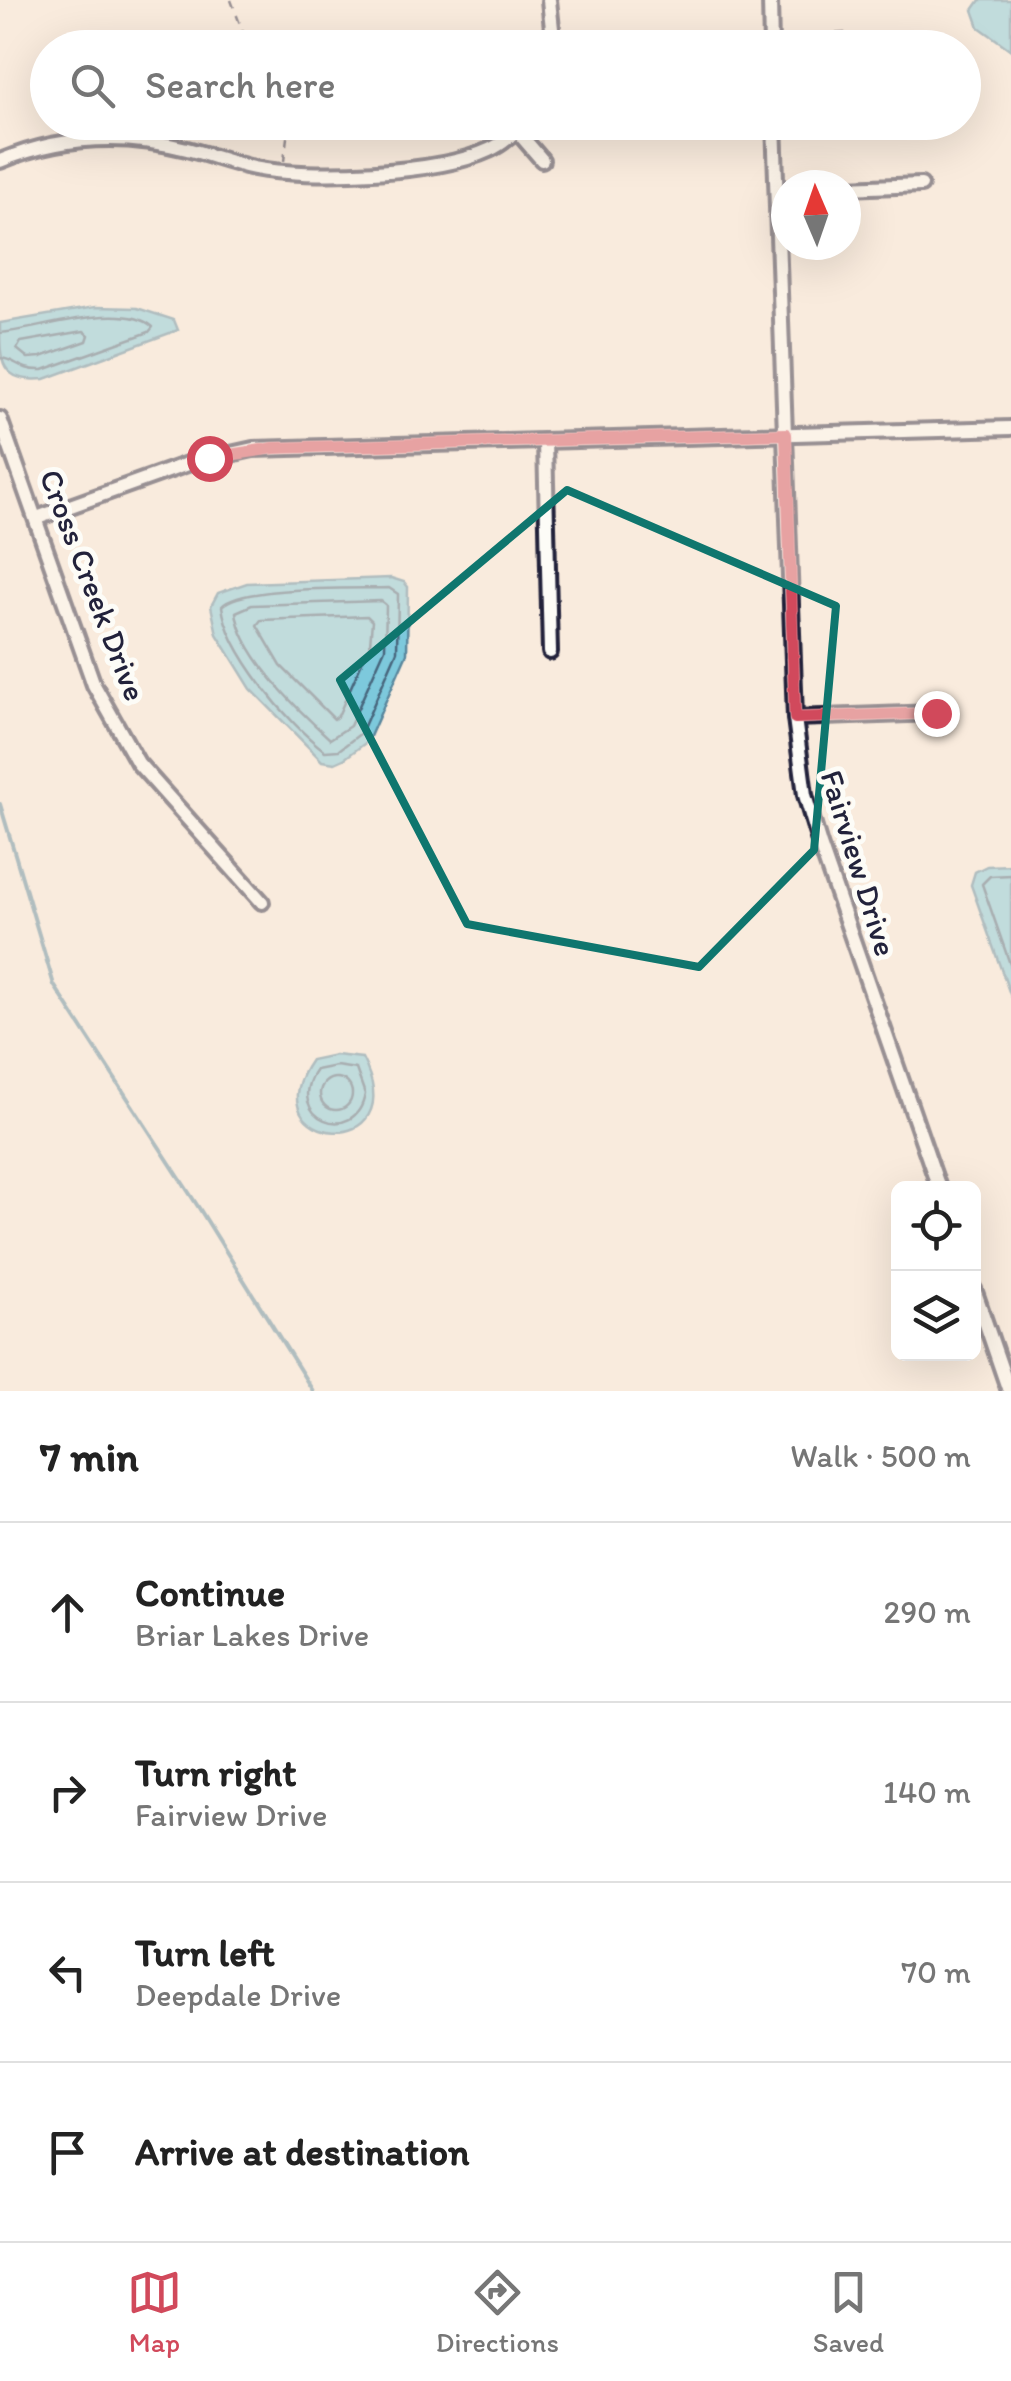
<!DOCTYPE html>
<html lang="en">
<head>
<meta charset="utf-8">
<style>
  :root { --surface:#fff; --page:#f2f2f2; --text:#222; --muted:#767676; --line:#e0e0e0; --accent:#d1495b }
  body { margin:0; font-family:Itim,sans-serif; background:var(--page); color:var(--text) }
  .controls { position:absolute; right:30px; bottom:30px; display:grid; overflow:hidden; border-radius:15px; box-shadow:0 10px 40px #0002 }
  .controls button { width:90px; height:90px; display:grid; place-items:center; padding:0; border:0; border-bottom:2px solid var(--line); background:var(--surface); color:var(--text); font:50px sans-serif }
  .compass { position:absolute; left:771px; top:170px; width:90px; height:90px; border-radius:50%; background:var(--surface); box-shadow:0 10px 40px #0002; rotate:358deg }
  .stop { position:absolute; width:30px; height:30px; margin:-22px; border:8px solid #d1495b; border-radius:50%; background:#fff }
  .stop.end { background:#d1495b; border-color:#fff; box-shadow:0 2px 10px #0008 }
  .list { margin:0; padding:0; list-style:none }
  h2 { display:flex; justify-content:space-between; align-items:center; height:130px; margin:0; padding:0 40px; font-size:42px }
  h2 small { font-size:32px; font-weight:400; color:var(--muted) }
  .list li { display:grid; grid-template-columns:65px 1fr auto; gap:30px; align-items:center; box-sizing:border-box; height:180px; padding:0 40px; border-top:2px solid var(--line) }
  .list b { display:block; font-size:38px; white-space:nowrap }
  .list p { margin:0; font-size:32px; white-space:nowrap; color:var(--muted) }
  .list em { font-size:32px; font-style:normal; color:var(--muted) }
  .icon { flex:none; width:55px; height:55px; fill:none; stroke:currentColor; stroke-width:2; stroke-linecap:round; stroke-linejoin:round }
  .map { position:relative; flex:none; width:1011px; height:1391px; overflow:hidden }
  .search { position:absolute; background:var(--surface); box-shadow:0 10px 40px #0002; left:30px; right:30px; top:30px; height:110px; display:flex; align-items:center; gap:25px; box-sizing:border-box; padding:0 35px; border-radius:55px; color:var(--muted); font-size:38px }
  .sheet { height:850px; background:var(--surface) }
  nav { display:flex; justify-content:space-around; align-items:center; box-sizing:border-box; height:140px; border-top:2px solid var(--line); background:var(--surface); font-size:28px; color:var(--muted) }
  nav a { display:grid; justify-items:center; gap:5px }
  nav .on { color:var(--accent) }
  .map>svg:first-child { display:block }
  .water { fill:#7dc9dc; stroke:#59869c; stroke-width:2.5 }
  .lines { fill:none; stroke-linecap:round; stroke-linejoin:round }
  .shore { stroke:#46657b; stroke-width:2.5 }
  .stream { stroke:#59869c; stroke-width:4 }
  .building { fill:#f1c2a0; stroke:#22223b; stroke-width:2.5 }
  .street-casing { stroke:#22223b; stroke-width:20 }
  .path { stroke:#22223b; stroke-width:2.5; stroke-dasharray:8 8; stroke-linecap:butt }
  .street { stroke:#fdfcf7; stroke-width:12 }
  .route { stroke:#d1495b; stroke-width:12 }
  .marked { fill:none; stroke:#0f766e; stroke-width:8; stroke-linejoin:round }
  .labels { text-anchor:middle; stroke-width:10; stroke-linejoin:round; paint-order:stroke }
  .street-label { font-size:32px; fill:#22223b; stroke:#fdfcf7 }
</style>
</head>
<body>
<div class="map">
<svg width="1011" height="1391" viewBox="0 0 1011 1391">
  <rect width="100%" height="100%" fill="#f9ebdd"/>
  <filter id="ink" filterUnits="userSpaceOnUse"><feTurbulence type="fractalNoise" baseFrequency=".01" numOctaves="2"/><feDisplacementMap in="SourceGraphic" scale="20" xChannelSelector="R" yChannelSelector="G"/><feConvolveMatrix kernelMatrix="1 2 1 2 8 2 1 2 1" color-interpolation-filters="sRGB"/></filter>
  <g filter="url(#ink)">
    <g class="water">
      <polygon points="980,0 1011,0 1011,50 979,27 973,10"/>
      <path d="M95,307L137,308L174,320L178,330L45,379C0,383 0,362 0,323Z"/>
      <polygon points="391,578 404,582 408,587 407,653 368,741 344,759 335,763 322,761 251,689 217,634 211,606 218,593 247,583"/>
      <polygon points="1011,865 1011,997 971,885 975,872 987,866"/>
      <path d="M335,1055L362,1058C417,1163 249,1149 311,1060Z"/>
    </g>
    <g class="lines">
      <g class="shore">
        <polygon points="84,331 89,335 87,341 41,357 28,358 17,349 21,342"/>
        <path d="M0,333C38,330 123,300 153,327L149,332L43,370C18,371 17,359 0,358"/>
        <path d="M389,588L398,594L397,651L361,733L339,750L325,751C289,725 227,651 222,606C241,585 356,589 389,588Z"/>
        <path d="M381,601L386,605L385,648L350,726L330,739C299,711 241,655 236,612L252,605Z"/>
        <polygon points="367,616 372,621 370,644 338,716 334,719 281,666 257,625 261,620"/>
        <polyline points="1011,875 990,876 982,884 1011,967"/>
        <path d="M336,1066L356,1069L365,1094C356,1147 282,1118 316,1070Z"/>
        <circle cx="336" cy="1094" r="16"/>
      </g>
      <polyline class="stream" points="0,804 54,985 199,1208 313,1391"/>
    </g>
    <polygon class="building" points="844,33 845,48 820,48 820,34"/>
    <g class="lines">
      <defs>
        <g id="street">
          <polyline points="549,0 554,48"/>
          <polyline points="770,0 771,48"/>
          <polyline points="774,122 795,718 805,795 820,845 939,1188"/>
          <polyline points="517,131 542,160"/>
          <path d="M0,161C60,136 124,133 187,149C210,155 231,163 254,168C309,179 438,174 489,150C503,144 514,133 525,122"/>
          <polyline points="846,188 921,185"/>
          <polyline points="0,419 94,685 138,763 262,902"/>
          <polyline points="545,441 550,652"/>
          <polyline points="37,518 190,463 253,449 1011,428"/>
          <polyline points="795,718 936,713"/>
          <polyline points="974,1289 1009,1391"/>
        </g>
      </defs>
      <use href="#street" class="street-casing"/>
      <g class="path">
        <polyline points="231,0 245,37 280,43 285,48"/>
        <polyline points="284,161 289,122"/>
      </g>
      <use href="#street" class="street"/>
    </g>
  </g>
  <g class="lines" filter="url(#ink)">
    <polyline class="route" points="209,458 274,448 786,434 795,718 936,713"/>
  </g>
  <path d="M0 0H1011V1391H0ZM567,490L836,606L814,850L699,967L467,924L340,680Z" fill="#f9ebdd" fill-opacity=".55" fill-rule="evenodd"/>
  <path class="marked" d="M567,490L836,606L814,850L699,967L467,924L340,680Z"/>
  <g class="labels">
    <g class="street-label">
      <text transform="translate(93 585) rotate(69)" y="11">Cross Creek Drive</text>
      <text transform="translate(859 863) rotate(73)" y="11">Fairview Drive</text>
    </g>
  </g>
</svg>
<div class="controls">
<button><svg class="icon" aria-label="locate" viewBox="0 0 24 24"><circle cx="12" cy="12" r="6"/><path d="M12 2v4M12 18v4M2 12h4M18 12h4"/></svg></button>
<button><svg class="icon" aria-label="layers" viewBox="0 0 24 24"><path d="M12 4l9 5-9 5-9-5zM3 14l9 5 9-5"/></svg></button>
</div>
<svg class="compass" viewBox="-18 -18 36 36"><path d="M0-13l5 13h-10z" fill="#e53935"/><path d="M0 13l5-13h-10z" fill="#767676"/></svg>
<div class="stop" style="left:209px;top:458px"></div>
<div class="stop end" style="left:936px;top:713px"></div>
<div class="search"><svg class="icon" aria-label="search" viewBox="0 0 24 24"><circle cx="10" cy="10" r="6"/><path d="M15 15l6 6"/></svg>Search here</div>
</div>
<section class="sheet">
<h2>7 min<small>Walk · 500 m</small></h2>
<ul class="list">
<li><svg class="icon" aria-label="ahead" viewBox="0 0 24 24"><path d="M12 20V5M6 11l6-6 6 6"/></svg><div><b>Continue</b><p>Briar Lakes Drive</p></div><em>290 m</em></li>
<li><svg class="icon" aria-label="right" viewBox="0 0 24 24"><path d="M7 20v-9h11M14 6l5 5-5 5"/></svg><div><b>Turn right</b><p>Fairview Drive</p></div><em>140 m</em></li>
<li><svg class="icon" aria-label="left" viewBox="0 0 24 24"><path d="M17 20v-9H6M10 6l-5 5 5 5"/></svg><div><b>Turn left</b><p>Deepdale Drive</p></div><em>70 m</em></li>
<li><svg class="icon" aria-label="arrive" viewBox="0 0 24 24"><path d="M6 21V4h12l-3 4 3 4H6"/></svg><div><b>Arrive at destination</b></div></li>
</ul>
</section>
<nav>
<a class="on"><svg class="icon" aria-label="map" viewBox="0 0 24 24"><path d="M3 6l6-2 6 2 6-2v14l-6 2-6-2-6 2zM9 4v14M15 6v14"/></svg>Map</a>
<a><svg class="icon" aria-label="directions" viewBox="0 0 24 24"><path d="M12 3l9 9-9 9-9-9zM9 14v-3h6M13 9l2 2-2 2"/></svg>Directions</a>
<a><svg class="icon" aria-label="saved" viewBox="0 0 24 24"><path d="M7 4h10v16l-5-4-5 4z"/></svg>Saved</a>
</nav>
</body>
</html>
